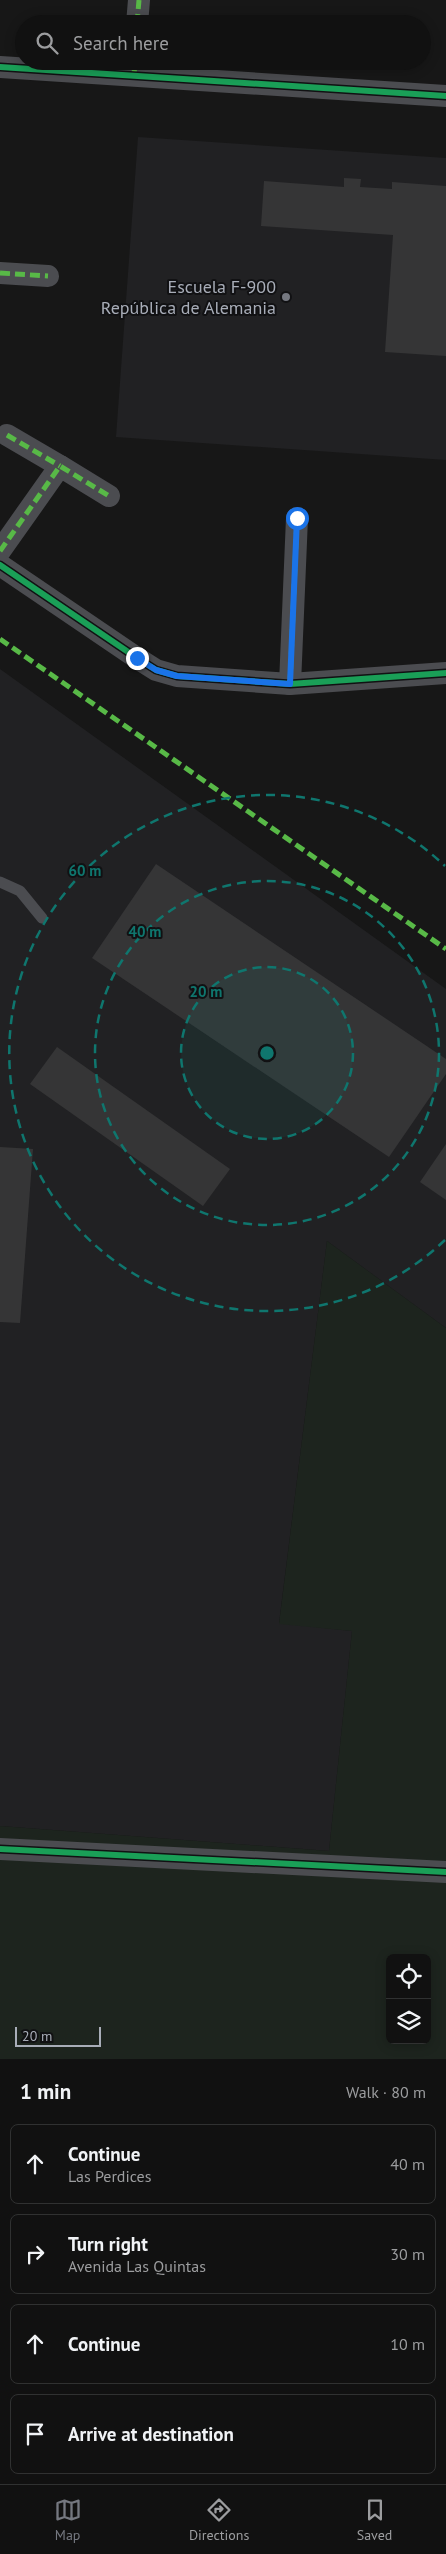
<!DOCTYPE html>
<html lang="en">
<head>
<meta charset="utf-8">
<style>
  :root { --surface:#111; --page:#1a1a1a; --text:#f1f3f6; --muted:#9c9d9f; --line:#303131; --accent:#757880 }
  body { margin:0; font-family:"PT Sans",sans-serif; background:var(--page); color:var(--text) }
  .controls { position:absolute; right:15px; bottom:15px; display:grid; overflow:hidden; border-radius:8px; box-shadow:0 2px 12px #0003 }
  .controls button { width:45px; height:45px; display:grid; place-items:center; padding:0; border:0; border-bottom:1px solid var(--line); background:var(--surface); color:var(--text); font:25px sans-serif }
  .scale { position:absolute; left:15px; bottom:12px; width:86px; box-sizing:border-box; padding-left:5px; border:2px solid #a8adb8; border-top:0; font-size:14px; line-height:18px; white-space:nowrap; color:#a8adb8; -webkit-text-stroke:4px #111113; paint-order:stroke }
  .stop { position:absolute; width:15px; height:15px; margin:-11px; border:4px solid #1a73e8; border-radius:50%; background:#fff }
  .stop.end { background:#1a73e8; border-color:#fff; box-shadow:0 1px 5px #0008 }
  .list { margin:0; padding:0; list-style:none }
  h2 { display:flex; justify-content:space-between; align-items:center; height:65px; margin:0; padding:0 20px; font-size:21px }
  h2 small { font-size:16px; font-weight:400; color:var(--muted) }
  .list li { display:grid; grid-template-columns:32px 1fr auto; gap:15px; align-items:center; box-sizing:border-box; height:80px; margin:0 10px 10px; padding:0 10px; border:1px solid var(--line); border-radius:8px }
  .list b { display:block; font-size:19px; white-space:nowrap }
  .list p { margin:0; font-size:16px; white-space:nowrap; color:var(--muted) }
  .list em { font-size:16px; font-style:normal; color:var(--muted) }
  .icon { flex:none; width:28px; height:28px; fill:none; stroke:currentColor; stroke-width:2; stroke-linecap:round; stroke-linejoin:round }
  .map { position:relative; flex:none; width:446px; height:2059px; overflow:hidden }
  .search { position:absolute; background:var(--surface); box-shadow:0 2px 12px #0003; left:15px; right:15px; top:15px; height:55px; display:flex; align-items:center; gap:12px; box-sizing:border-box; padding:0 18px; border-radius:28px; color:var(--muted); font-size:19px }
  .sheet { height:425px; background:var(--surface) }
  nav { display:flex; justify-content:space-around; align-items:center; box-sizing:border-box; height:70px; border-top:1px solid var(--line); background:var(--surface); font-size:14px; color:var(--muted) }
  nav a { display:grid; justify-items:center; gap:2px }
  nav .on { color:var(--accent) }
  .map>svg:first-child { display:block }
  .built { fill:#212123 }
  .green { fill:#1d241e; fill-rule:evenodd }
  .building { fill:#353536 }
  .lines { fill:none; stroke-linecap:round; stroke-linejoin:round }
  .service { stroke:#4b4c50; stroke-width:11 }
  .minor { stroke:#4b4c50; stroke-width:22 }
  .quiet { stroke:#58b947; stroke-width:5; stroke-dasharray:10 5; stroke-linecap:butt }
  .cycleway-casing { stroke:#111113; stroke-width:9 }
  .cycleway { stroke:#1a9f57; stroke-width:6 }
  .route { stroke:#1a73e8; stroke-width:6 }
  .ring { fill:none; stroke:#0f766e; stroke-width:2.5; stroke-dasharray:9 6 }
  .poi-dot { fill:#757880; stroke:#111113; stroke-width:2 }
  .labels { text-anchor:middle; stroke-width:4; stroke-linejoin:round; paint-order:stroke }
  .poi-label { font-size:18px; fill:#a8adb8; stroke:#111113; text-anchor:end }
  .centre { fill:#0f766e; stroke:#111113; stroke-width:2.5 }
  .ring-label { font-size:15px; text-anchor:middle; font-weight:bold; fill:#0f766e; stroke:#111113; stroke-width:4; stroke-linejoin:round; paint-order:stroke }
</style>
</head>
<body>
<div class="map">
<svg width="446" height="2059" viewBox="0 0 446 2059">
  <rect width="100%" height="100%" fill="#171717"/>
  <g class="built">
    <polygon points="138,137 446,158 446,460 116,437"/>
    <polygon points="0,669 446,989 446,1328 327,1241 279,1623 352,1631 329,1851 0,1826"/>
  </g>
  <path class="green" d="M327,1241L446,1328V2059H0V1826L329,1851L352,1631L279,1624ZM390,1958H427V2040H390Z"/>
  <g class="building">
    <polygon points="344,178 361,179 360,187 392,189 392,182 446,186 446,356 385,352 393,235 261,226 264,181 344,187"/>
    <polygon points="156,864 446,1059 446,1074 389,1157 92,958"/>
    <polygon points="57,1047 230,1169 203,1206 30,1084"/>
    <polygon points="446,1144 446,1200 420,1182"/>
    <polygon points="0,1147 33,1149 20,1323 0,1322"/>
  </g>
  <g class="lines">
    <polyline class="service" points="0,882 20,891 42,918"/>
    <g class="minor">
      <polyline points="137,24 139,0"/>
      <polyline points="0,67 446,96"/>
      <polyline points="0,273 48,276"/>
      <polyline points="7,435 60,466"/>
      <polyline points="0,551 60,466 109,496"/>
      <polyline points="0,565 137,658 156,670 177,676 290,684 446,673"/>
      <polyline points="290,684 297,518"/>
      <polyline points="0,1849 446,1872"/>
    </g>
    <g class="quiet">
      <polyline points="137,24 139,0"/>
      <polyline points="134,75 135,61"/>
      <polyline points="0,273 48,276"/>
      <polyline points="7,435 60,466"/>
      <polyline points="0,551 60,466 109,496"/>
      <polyline points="0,639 446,949"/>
      <polyline points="290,684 297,518"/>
    </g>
    <defs>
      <g id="cycleway">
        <polyline points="0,67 446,96"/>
        <polyline points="0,565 137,658 156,670 177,676 290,684 446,673"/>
        <polyline points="0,1849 446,1872"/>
      </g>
    </defs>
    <use href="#cycleway" class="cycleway-casing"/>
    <use href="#cycleway" class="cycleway"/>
  </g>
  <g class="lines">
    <polyline class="route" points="137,658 156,670 177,676 290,684 297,518"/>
  </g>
  <circle cx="267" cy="1053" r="86" fill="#0f766e" fill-opacity=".12"/>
  <g class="ring">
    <circle cx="267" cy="1053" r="86"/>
    <circle cx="267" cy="1053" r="172"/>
    <path d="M445 1240A258 258 0 1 1 445 866"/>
  </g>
  <circle class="poi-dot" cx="286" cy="297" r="5"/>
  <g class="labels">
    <g class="poi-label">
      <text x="276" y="293">Escuela F-900<tspan x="276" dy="21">República de Alemania</tspan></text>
    </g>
  </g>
  <circle cx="267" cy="1053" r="8" class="centre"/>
  <g class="ring-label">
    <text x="85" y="876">60 m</text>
    <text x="145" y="937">40 m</text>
    <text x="206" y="997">20 m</text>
  </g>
</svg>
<div class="controls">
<button><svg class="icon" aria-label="locate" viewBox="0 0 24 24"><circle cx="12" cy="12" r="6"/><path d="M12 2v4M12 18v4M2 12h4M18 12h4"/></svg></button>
<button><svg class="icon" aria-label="layers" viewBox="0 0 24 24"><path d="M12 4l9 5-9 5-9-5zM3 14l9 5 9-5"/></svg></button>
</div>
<div class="scale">20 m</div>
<div class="stop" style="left:297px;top:518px"></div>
<div class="stop end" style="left:137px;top:658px"></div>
<div class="search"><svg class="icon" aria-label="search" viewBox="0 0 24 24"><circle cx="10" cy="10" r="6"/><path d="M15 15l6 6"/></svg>Search here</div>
</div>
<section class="sheet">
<h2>1 min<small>Walk · 80 m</small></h2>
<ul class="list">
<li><svg class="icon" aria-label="ahead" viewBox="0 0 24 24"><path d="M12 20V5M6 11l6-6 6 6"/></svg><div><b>Continue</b><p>Las Perdices</p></div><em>40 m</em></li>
<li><svg class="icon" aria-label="right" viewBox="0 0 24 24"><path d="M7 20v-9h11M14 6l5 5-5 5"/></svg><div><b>Turn right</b><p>Avenida Las Quintas</p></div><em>30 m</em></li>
<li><svg class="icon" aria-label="ahead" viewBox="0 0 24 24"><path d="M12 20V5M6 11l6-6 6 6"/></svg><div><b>Continue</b></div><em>10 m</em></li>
<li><svg class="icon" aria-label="arrive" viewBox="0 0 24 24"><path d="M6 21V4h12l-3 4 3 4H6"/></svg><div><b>Arrive at destination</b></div></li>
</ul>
</section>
<nav>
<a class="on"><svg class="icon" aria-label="map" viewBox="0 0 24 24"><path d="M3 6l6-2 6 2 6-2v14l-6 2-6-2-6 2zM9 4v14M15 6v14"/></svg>Map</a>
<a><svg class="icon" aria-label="directions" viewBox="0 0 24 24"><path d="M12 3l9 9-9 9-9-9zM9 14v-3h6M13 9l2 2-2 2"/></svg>Directions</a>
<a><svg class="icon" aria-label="saved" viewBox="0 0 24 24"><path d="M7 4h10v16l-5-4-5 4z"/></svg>Saved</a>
</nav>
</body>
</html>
